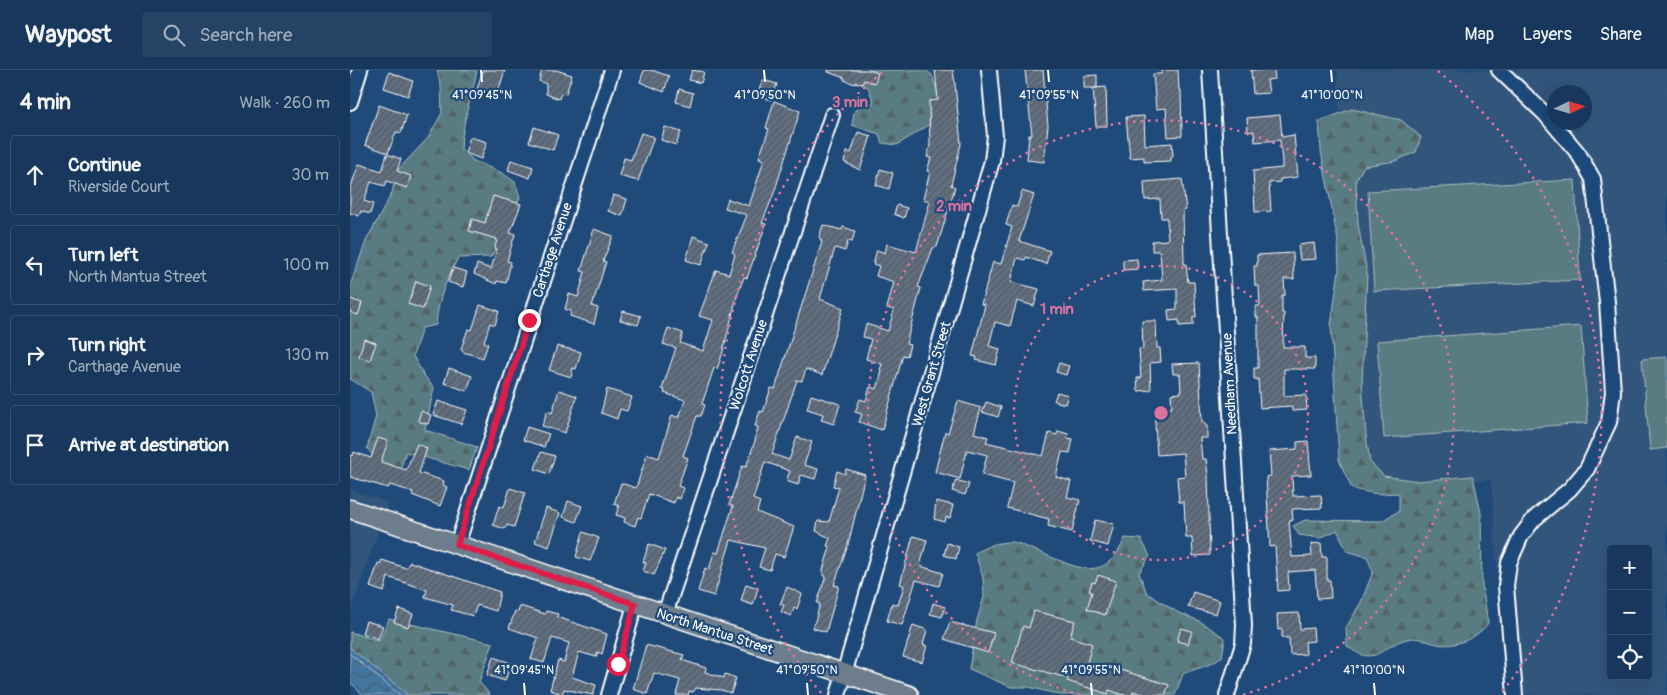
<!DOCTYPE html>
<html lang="en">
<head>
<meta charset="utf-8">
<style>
  :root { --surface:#17385c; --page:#244365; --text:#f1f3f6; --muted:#9eacbb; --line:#365272 }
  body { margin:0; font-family:Pangolin,sans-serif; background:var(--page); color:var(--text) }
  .controls { position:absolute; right:15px; bottom:15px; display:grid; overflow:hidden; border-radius:5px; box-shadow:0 5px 20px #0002 }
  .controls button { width:45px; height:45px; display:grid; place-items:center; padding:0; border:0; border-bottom:1px solid var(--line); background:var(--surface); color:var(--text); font:25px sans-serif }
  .compass { position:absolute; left:1197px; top:15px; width:45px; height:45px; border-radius:50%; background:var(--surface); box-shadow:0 5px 20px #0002; rotate:86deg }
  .stop { position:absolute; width:15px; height:15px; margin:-11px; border:4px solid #e11d48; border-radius:50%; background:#fff }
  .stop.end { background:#e11d48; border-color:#fff; box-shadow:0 1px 5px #0008 }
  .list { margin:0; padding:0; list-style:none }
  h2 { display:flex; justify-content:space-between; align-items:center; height:65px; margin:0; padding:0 20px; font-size:21px }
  h2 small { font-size:16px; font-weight:400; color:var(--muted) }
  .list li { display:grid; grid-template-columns:32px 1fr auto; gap:15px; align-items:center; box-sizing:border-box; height:80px; margin:0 10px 10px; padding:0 10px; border:1px solid var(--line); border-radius:5px }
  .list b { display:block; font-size:19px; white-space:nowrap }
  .list p { margin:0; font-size:16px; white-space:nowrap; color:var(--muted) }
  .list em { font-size:16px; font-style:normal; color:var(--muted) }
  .icon { flex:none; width:28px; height:28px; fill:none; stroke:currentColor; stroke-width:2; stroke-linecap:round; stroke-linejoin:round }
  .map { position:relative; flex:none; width:1317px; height:625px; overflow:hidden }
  header { display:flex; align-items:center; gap:30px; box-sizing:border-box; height:70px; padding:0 25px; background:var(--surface); border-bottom:1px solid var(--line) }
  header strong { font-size:24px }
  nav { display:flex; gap:28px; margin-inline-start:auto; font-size:18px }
  .search { width:350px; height:45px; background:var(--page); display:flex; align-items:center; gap:12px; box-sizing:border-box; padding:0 18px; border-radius:5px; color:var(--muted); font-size:19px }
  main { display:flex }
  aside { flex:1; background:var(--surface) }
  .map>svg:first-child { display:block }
  .built { fill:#33557c; fill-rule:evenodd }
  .forest { fill:url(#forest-firs); stroke:#acbec0 }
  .pitch { fill:#597c81; stroke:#acbec0 }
  .water { fill:url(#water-waves); stroke:#8eacc5 }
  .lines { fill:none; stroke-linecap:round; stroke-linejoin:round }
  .shore { stroke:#b3c7d9; stroke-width:1 }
  .building { fill:url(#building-hatch); stroke:#fff }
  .minor-casing { stroke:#fff; stroke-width:18 }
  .major-casing { stroke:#fff; stroke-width:21 }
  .minor { stroke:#1f4a7a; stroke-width:14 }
  .major { stroke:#6d7d8c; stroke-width:18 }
  .route { stroke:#e11d48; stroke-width:6 }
  .ticks { fill:none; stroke:#fff; stroke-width:2 }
  .ring { fill:none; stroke:#da749d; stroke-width:2.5; stroke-dasharray:2.5 5 }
  .labels { text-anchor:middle; stroke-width:4.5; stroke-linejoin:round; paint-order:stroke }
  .street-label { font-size:14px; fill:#fff; stroke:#1f4a7a }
  .ticks-label { font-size:12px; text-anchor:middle; fill:#fff; stroke:#1f4a7a; stroke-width:4.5; stroke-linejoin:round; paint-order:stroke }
  .centre { fill:#da749d; stroke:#1f4a7a; stroke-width:2.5 }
  .ring-label { font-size:15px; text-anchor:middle; font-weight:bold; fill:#da749d; stroke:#1f4a7a; stroke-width:4.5; stroke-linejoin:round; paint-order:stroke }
</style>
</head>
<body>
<header>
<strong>Waypost</strong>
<div class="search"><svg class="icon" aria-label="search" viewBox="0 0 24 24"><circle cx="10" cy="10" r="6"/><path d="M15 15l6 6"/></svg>Search here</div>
<nav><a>Map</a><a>Layers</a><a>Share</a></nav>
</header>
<main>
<aside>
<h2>4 min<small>Walk · 260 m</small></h2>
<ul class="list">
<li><svg class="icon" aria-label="ahead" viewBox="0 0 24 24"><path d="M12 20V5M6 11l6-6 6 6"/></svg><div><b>Continue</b><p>Riverside Court</p></div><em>30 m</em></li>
<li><svg class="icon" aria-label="left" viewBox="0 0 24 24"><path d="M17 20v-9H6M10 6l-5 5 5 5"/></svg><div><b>Turn left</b><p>North Mantua Street</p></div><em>100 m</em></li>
<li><svg class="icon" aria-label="right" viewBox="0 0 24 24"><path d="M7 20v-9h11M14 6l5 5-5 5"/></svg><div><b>Turn right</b><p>Carthage Avenue</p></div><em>130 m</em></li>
<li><svg class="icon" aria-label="arrive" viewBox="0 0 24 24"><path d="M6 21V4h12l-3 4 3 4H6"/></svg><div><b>Arrive at destination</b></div></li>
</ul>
</aside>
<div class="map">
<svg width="1317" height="625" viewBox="0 0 1317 625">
  <defs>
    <pattern id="forest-firs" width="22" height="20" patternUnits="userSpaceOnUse" patternTransform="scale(1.25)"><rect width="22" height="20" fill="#597c81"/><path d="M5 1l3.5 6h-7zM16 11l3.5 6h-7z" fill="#526466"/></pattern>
    <pattern id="water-waves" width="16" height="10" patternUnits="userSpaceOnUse" patternTransform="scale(1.25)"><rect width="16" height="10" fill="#42749f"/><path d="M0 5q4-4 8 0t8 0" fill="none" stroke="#485e71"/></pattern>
    <pattern id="building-hatch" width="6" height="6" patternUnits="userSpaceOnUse" patternTransform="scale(1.25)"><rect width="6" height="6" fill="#616f80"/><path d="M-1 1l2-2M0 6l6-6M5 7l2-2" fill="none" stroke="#545a61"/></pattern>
  </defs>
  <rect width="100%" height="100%" fill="#1f4a7a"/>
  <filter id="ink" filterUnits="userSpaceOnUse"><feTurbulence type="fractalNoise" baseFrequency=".02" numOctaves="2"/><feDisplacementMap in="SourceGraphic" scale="10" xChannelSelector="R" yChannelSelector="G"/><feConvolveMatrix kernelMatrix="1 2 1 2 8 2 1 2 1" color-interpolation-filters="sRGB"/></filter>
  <g filter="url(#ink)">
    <g class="built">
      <path d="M987,0H1317V625H1156L1141,410L1013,419ZM1204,22H1234V52H1204ZM1261,479H1298V606H1261Z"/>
      <polygon points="0,420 38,432 0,544"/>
    </g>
    <g class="forest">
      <path d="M87,0H127C122,27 112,52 111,79L124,91L152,103L165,112L170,127L157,158L141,187L108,188C96,210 88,229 86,255L72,258L63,286L73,304L84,318L75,360L127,377L119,400L56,382L45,415L17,378L26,346L21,322L0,309V216L16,171L42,123L47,101L78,68L92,43L91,17Z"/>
      <polygon points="479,0 575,0 582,5 595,45 547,75 532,73 529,64 502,55 504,42 513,34 524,33 518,17"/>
      <path d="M1002,39L1051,50L1071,67L1066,82L1045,91L1014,96L1006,110L1008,154L1017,203L1012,312L1016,366L1020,392L1034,406L1068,411L1123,406L1131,443L1132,514L1138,553C1128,568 1104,578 1087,574C1076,572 1069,566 1057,569C1030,576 1026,599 997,576L996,558L1011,532L1023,502L1017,487L997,481L987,460L970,468L949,465L943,456L955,450L1031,451L1049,441V423L1028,424L1002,419L989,390L981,255L989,200L988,171L971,81L969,51Z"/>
      <path d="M775,468L791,469L800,486L789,503L797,523L827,542L849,551L875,568L872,587C861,596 846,598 833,604L825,625H710L679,617H661L619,599L627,550L634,527L633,508L625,483C637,476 647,472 661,472C667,472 674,476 679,478C719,492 753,521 775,468Z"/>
      <polygon points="39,549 143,573 129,612 140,625 58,625 0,578 0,562 29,571"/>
    </g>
    <g class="pitch">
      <polygon points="1225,110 1230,210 1024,221 1018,121"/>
      <polygon points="1231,256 1238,353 1034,368 1027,271"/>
      <polygon points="1317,287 1317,378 1300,380 1292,289"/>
    </g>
    <polygon class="water" points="0,578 58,625 13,625 0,612"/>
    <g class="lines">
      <polyline class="shore" points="0,584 50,625"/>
    </g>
    <g class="building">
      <polygon points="133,0 155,0 147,25 127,19"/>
      <polygon points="192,0 206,0 222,5 216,24 211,23 209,29 196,24 196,14 189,11"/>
      <polygon points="294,0 301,0 319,6 314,22 290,12"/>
      <polygon points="342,0 354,2 351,13 339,10"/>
      <polygon points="478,0 519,0 528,3 525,13 514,10 512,14 506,12 505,14 494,10 495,8 478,2"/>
      <polygon points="585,0 603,0 605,14 611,74 601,115 605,117 587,177 583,178 568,217 571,218 556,274 560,275 557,286 553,285 532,360 509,352 512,344 505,342 510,329 516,331 520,317 527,319 532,301 530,300 532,294 516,289 521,269 513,267 516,254 538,261 544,240 537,238 544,212 526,206 529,196 523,194 527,180 535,183 537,174 566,182 580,131 573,129 580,102 577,101 581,88 577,87 580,75 579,31 588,30"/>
      <polygon points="675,0 693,0 698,56 694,92 677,90 679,65 682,65"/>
      <polygon points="812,0 828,0 829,20 831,20 832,66 818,67 816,38 806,39 803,4 812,4"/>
      <polygon points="901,0 924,0 925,9 917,10 919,23 903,24"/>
      <polygon points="39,2 63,11 58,26 34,18"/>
      <polygon points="747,5 747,18 744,18 756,17 757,56 746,56 743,18 734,18 734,6"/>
      <polygon points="413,10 427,14 421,30 407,25"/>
      <polygon points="329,19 343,23 340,36 326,32"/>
      <polygon points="424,31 450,41 424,123 412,153 416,154 397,208 394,207 387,226 372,285 367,299 364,298 352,334 355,335 351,346 347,346 333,386 338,388 328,416 334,418 330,429 326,427 324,433 299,424 291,448 288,447 285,456 274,452 275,448 266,445 269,436 264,434 271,413 286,418 297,384 309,388 322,345 329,348 335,330 314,323 315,320 312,319 326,278 313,274 318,258 333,263 330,273 353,281 363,250 349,246 366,200 379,204 385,184 382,182 397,145 375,138 378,129 399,136 414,90 409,88 419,59 416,58"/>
      <polygon points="29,35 57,45 51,63 46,62 38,83 15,75"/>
      <polygon points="930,45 932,67 944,65 948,107 930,109 930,112 919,113 921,141 905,142 903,101 932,98 932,92 930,70 905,72 904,61 898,62 897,48"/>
      <polygon points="794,46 795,75 822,73 823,87 821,87 821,91 794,92 794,87 780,88 776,47"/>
      <polygon points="184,57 208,65 203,80 179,72"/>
      <polygon points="315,57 331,62 326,75 311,70"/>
      <polygon points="508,62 521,66 510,100 494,92 497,81 501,83"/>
      <polygon points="291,63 304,67 288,111 269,106 274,88 281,90"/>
      <polygon points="120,67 137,72 131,89 115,83"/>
      <polygon points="37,84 51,89 47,101 61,106 57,118 37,111 35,116 21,112 14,131 23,134 20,144 11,141 9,146 0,143 0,119 9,94 32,101"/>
      <polygon points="161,90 183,97 180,108 158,100"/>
      <polygon points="530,99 543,103 539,119 526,115"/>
      <polygon points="832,109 836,140 833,141 834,194 836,194 838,212 844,212 846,247 843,247 843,255 829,256 829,250 819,251 818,240 827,239 827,219 794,221 793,212 812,210 810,181 802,181 802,171 818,170 817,148 811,148 810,129 795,130 794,112"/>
      <polygon points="672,121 684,125 669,171 700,181 696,194 676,187 675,190 667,188 661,212 689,219 684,236 667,231 660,256 645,252 639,276 650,279 646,295 626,290 627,287 622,286 635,235 631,234 643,192 651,194 662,157 656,155 662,135 667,137"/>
      <polygon points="263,125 277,129 272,146 258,141"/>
      <polygon points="143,126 171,134 160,163 165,164 157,191 161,192 156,213 147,211 146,214 124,204 127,194 141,199 147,179 145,178 147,169 119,161 122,149 135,153"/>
      <polygon points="547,135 557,138 554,148 544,144"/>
      <polygon points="473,155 492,160 493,157 505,161 502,172 498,171 495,181 485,178 470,229 493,238 472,305 456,299 452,311 447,310 422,384 439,390 447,367 462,372 454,395 468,399 465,409 451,405 448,415 436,411 440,401 415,392 403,429 410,432 407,442 444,457 434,487 425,484 420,500 409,497 415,478 381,470 364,526 348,521 355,498 359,500 364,482 368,483 383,436 379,435 392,396 396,397 405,371 408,357 405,356 410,341 413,342 421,318 425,319 472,172 469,167"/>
      <polygon points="244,159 263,166 253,191 256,192 242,236 248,238 244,254 220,246 221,241 215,239 219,224 228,227 235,202 231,201"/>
      <polygon points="343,166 359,172 351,195 336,190"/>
      <polygon points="964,173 966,189 950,190 948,175"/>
      <polygon points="943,183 944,209 934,209 935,225 932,225 932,243 934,243 933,277 955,277 955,288 965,288 965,299 934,299 934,326 956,325 957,340 942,341 942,336 910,338 908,309 904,309 904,298 908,298 908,247 906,247 906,236 910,236 909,216 905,216 904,196 907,196 907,185"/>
      <polygon points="787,189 788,199 773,200 773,190"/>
      <polygon points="103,198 117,202 113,217 98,212"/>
      <polygon points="66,211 80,216 73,239 58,234"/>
      <polygon points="0,229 12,233 8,245 0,242"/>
      <polygon points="130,235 149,241 145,255 140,253 134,272 138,274 133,288 113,282 111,279 118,259 122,260"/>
      <polygon points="273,241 291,246 288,255 270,250"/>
      <polygon points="792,251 806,251 807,278 810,278 811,292 800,293 801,320 788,321 787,308 791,308 789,279 793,279"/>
      <polygon points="14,269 26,273 20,290 9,287"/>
      <polygon points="207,276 231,282 226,299 223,298 221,307 199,300"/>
      <polygon points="709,293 719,296 716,305 706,302"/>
      <polygon points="849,293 852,352 857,356 857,368 850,368 852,389 856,389 858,405 860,485 843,486 842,468 836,468 834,432 829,432 827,407 835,406 833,383 807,385 804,339 822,338 821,324 831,323 830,304 823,304 822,294"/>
      <polygon points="99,298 122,306 117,321 94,313"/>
      <polygon points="257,319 282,327 277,341 270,339 267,349 251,343"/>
      <polygon points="209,320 227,326 215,363 192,356 197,341 202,343"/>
      <polygon points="707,322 718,325 715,334 704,331"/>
      <polygon points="461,325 490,334 484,354 471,350 473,344 457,339"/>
      <polygon points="88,331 117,340 111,354 83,345"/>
      <polygon points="608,331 631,338 624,363 638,367 636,372 693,386 699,363 707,365 708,361 718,364 717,368 723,369 720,383 712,382 706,407 721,411 717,427 730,430 722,462 698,456 699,449 657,438 663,413 632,405 637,385 617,380 610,409 585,402 595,362 598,363"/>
      <polygon points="636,332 651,337 648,347 632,342"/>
      <polygon points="71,341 81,345 78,354 68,351"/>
      <polygon points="177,357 199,364 194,377 173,370"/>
      <polygon points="28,368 38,371 31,392 56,400 67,374 77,378 69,403 94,411 93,415 97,417 90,436 62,425 63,422 40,415 38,418 0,407 0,385 3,386 4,382 21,388"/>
      <polygon points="958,371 961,405 942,406 943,426 971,425 972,438 942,439 943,450 939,451 942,487 962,486 961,474 971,473 972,487 977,487 977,510 980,510 981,528 967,529 965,500 938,502 939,520 928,521 925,476 920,477 916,407 921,406 919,381 947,379 947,372"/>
      <polygon points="191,382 205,386 199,404 185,399"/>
      <polygon points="496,399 515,405 498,475 484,515 489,516 476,562 463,558 470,534 467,533 476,506 473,505 473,500 480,477 477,476 480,468 466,461 468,451 479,452 489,417 483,416 487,401 495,404"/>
      <polygon points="606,410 619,414 615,425 602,421"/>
      <polygon points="160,418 175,423 164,457 157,455 155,459 143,455 149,436 154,437"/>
      <polygon points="218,431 232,436 226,452 213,447"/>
      <polygon points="586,431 603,435 600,448 596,447 595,452 584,449"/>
      <polygon points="196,438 210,443 199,477 185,472"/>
      <polygon points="745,450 764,454 758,476 740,471"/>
      <polygon points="233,462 249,468 240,491 226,487"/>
      <polygon points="563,466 577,470 570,496 593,503 589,516 566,510 552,555 537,551 542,533 548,535 554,516 550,514"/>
      <polygon points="597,473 609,477 606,489 594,485"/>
      <polygon points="299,474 315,480 304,505 293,501 296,493 293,492"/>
      <polygon points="32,490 56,498 60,492 150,522 146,541 127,535 123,546 101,540 103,535 75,527 77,520 38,507 34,522 20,517 28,493 30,494"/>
      <polygon points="748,505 766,511 755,545 737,539 742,522 739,521 742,512 745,513"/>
      <polygon points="396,514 408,518 403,535 391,531"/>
      <polygon points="437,517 452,524 447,539 444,538 441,546 431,542 434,535 430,534"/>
      <polygon points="843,522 870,531 866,544 838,537"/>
      <polygon points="583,533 595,537 592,547 580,544"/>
      <polygon points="170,536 195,544 196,541 208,544 207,547 257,564 252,584 248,582 246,587 229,582 222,607 246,615 243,625 214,619 212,624 200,620 208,590 214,592 219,573 202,568 194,593 181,589 188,568 159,558 165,541 168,542"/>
      <polygon points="49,539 63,544 58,557 44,552"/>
      <polygon points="684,541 725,551 720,567 742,574 737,593 774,601 819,615 815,625 796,625 783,621 782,625 774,625 759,620 758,624 717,611 718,608 662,593 673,556 679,558"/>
      <polygon points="949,543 950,559 963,558 964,571 955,572 956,584 940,585 939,568 932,568 932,559 928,560 927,544"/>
      <polygon points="16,551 33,556 28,569 12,563"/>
      <polygon points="600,552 644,563 638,583 594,569"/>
      <polygon points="563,555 577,560 573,575 577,576 572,592 553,587"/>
      <polygon points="831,558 842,561 838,574 827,571"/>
      <polygon points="296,575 334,585 332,590 356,598 355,602 374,608 375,604 386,608 381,623 371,620 346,618 343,622 339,621 338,625 326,625 330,610 304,603 297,624 283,619"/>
      <polygon points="143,587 161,593 155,611 137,605"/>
    </g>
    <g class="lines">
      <defs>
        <g id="minor">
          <polyline points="860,0 894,555 893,574 877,625"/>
          <polyline points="1149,0 1195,44 1228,83 1243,109 1257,232 1263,322 1259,352 1237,399 1220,419 1184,449 1171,466 1159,493 1156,516 1165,625"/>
          <polyline points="0,32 10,0"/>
          <polyline points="107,475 262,0"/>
          <polyline points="315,544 482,45"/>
          <polyline points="259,625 285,535"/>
          <polyline points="488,625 642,91 645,66 639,0"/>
        </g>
        <polyline id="major" points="0,439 559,625"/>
      </defs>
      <use href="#minor" class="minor-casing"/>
      <use href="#major" class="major-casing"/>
      <use href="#minor" class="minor"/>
      <use href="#major" class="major"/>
    </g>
  </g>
  <g class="lines" filter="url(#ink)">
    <polyline class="route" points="179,250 107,475 285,534 268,594"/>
  </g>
  <path class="ticks" d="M131,0L132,12M414,0L415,12M698,0L699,12M981,0L982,12M174,613L175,625M457,613L458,625M741,613L742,625M1024,613L1025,625"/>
  <g class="ring">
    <circle cx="811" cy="343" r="147"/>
    <path d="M730 625A293 293 0 1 1 892 625"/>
    <path d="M471 623A440 440 0 0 1 534 1M1088 1A440 440 0 0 1 1151 623"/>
  </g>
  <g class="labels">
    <g class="street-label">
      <text transform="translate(202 180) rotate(-72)" y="5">Carthage Avenue</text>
      <text transform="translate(398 295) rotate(-72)" y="5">Wolcott Avenue</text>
      <text transform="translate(581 304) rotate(-74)" y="5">West Grant Street</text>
      <text transform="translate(879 314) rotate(-93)" y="5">Needham Avenue</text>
      <text transform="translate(365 561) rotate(18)" y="5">North Mantua Street</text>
    </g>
  </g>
  <g class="ticks-label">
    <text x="132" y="29">41°09'45"N</text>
    <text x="415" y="29">41°09'50"N</text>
    <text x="699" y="29">41°09'55"N</text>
    <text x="982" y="29">41°10'00"N</text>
    <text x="174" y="604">41°09'45"N</text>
    <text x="457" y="604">41°09'50"N</text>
    <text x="741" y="604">41°09'55"N</text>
    <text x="1024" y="604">41°10'00"N</text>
  </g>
  <circle cx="811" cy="343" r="8" class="centre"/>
  <g class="ring-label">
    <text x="500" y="37">3 min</text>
    <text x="604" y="141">2 min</text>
    <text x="707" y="244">1 min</text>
  </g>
</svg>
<div class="controls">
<button>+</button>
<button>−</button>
<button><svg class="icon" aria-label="locate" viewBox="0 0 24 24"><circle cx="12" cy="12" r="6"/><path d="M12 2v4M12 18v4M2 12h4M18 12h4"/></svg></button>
</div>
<svg class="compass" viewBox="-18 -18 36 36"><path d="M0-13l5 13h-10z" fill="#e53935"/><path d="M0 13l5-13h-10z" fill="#9eacbb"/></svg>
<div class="stop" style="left:268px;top:594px"></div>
<div class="stop end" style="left:179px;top:250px"></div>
</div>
</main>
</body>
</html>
